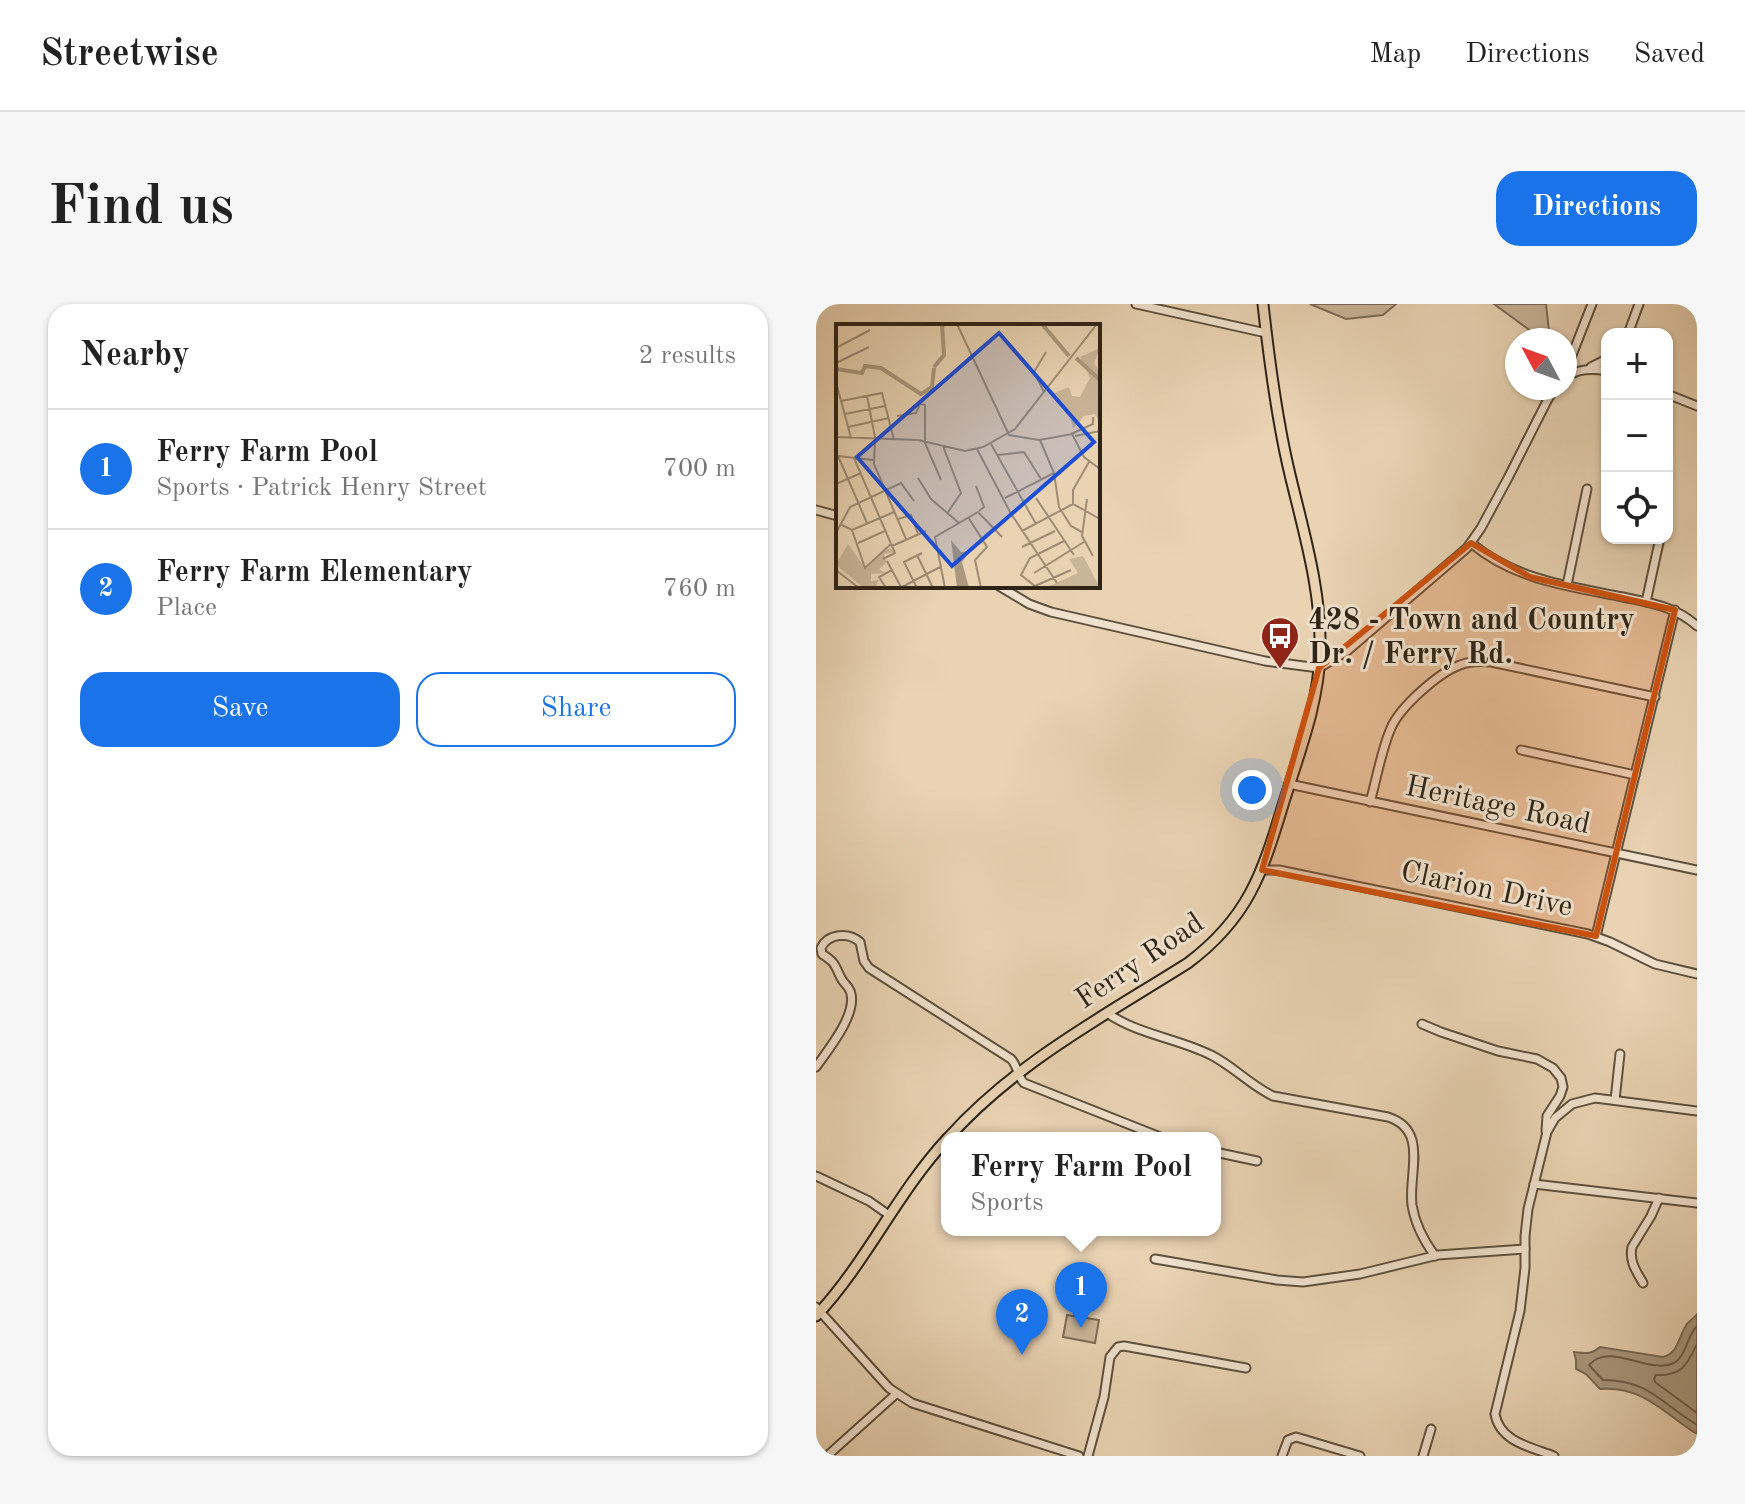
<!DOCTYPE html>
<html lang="en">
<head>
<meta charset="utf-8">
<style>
  :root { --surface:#fff; --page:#f6f6f6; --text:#222; --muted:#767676; --line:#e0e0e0; --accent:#1a73e8 }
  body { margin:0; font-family:"Old Standard TT",serif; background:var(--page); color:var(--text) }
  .controls { position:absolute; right:24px; top:24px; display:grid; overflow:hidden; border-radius:16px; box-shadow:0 2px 6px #0004 }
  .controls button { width:72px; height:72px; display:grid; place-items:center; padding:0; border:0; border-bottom:2px solid var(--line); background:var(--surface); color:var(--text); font:40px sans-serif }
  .compass { position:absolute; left:689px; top:24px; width:72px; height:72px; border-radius:50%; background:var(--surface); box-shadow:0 2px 6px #0004; rotate:311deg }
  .you { position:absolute; left:436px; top:486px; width:28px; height:28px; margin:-20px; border:6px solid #fff; border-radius:50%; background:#1a73e8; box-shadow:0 0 0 12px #1a73e833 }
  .badge { display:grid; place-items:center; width:52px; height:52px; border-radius:50%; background:var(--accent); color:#fff; font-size:26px; font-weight:700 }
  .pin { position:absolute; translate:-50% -66px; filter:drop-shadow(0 2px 4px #0008) }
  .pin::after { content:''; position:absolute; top:42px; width:28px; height:24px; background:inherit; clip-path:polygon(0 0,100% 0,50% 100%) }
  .popup { position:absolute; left:125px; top:828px; width:280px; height:104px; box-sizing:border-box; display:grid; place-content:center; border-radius:16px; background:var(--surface); filter:drop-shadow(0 2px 6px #0005); font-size:26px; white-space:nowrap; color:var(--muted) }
  .popup b { font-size:30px; color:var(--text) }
  .popup::after { content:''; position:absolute; left:50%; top:100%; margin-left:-16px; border:16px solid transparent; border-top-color:var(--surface) }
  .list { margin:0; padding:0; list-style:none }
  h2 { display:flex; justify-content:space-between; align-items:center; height:104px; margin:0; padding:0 32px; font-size:34px }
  h2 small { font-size:26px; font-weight:400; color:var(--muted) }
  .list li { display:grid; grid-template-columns:52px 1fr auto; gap:24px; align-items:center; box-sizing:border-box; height:120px; padding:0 32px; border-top:2px solid var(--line) }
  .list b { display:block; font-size:30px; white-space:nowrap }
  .list p { margin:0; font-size:26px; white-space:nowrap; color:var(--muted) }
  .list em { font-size:26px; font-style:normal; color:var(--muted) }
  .actions { display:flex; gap:16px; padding:24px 32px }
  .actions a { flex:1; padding:18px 0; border:2px solid var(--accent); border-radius:24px; text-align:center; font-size:28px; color:var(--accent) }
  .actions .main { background:var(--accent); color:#fff }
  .icon { flex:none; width:44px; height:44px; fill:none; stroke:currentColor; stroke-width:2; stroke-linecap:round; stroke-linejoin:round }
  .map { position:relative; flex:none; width:881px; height:1152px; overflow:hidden; border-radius:24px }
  header { display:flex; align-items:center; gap:48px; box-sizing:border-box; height:112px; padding:0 40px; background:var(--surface); border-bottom:2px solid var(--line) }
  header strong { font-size:38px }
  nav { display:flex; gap:44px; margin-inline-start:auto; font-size:28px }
  .intro { display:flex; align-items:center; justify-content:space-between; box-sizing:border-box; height:192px; padding:0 48px }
  h1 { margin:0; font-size:56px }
  .button { padding:20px 36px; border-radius:24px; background:var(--accent); color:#fff; font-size:28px; font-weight:700 }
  main { display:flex; gap:48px; padding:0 48px }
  aside { flex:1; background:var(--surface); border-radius:24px; box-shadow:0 2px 6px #0004 }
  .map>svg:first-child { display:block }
  .green { fill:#c9b598; stroke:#7c6c57; stroke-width:2 }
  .water { fill:#a9987e; stroke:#786a54; stroke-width:2 }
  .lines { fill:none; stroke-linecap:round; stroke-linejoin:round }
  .shore { stroke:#6c5e4a; stroke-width:2 }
  .minor-casing { stroke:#5d503d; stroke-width:11 }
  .major-casing { stroke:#2e2416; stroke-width:13 }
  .minor { stroke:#f1e2ce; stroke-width:7 }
  .major { stroke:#e9d3b3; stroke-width:9 }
  .marked { fill:#cc510e; fill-opacity:0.2; stroke:#cc510e; stroke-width:6; stroke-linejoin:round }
  .labels { text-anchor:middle; stroke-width:6; stroke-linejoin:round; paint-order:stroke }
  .poi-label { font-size:30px; font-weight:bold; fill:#2e2416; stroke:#f1e2ce; text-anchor:start }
  .street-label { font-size:30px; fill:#2e2416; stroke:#f1e2ce }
  .inset-river { fill:none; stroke:#a9987e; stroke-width:4 }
  .inset-road { fill:none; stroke:#9e8d74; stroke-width:2 }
  .view { fill:#1d4ed8; fill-opacity:0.15; stroke:#1d4ed8; stroke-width:4 }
  .inset-edge { fill:none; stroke:#2e2416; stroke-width:4 }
</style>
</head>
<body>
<header>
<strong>Streetwise</strong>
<nav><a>Map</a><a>Directions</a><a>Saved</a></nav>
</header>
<div class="intro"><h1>Find us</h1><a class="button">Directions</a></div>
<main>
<aside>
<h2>Nearby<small>2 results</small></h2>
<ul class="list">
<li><span class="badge">1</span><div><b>Ferry Farm Pool</b><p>Sports · Patrick Henry Street</p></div><em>700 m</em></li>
<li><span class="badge">2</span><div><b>Ferry Farm Elementary</b><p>Place</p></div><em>760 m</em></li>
</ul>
<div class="actions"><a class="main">Save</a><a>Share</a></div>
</aside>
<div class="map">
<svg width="881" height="1152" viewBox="0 0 881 1152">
  <rect width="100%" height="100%" fill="#e9d3b3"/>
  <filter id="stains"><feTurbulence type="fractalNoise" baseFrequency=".0025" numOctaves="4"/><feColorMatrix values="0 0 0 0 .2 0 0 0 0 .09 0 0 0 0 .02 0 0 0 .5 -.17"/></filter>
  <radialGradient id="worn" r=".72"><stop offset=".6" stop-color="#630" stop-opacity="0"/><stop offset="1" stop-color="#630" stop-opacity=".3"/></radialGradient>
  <g class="green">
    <polygon points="494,0 580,0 567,11 530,15"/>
    <polygon points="678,0 730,0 734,36 727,36"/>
    <polygon points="251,1011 283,1016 279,1039 247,1033"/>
  </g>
  <path class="water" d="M881,1010V1130C847,1109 828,1082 784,1085L770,1070L760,1065V1056L758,1048C769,1049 775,1051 784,1043L847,1053C863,1049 862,1033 871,1020C874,1017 878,1014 881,1010Z"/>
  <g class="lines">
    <g class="shore">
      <path d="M881,1022C871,1032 870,1052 858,1059C833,1071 794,1037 773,1061L787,1076C833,1076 846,1100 881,1121"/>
      <path d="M881,1040C871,1061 866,1072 840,1071L838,1075L839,1078L881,1109"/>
    </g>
    <defs>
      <g id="minor">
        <polyline points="320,0 450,29"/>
        <polyline points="812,30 823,0"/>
        <polyline points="775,63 791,55"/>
        <polyline points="749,69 776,0"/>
        <path d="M749,73C763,65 775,64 791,67"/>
        <polyline points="851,90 881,102"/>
        <polyline points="0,206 22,212"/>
        <path d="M655,239C699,276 752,282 807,293C834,299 859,302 881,322"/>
        <polyline points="751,281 771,185"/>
        <polyline points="183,282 213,300 235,308 449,357 503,364 531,347 651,244 665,224 692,174 732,95 739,84"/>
        <polyline points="830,298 844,234"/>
        <polyline points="705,446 819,471"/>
        <polyline points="473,480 881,566"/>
        <path d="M554,498C561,474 565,447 575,424C584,403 622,369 644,361C654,357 664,357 675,358L839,393"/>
        <polyline points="446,566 463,566 772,630 794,638 839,660 881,670"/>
        <polyline points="780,632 859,306"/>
        <path d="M291,709C323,731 361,734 395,751C417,762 434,781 457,792L572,813C613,826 592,870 596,901C599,920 608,937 619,952"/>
        <polyline points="606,720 625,728 682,747 721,755 737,764 745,774 747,783 744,792 731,812 730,827"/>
        <path d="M0,763C12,746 40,712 35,690C34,683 28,680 25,674C18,660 20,659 6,650L5,644C12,629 33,628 44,638L48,657L53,664L195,755C202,762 201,772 208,779L347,834"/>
        <polyline points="799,796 804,750"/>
        <polyline points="399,848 441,857"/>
        <polyline points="0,872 53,897 73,911"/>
        <polyline points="718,880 881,899"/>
        <polyline points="339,955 461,976 487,978 544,970 622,951 709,945"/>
        <path d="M827,979C820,967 813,957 816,943L835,912L843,894"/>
        <polyline points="0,1003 73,1084 96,1099 263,1152"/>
        <polyline points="11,1152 80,1090"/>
        <polyline points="272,1152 288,1093 294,1053 302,1043 308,1042 430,1064"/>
        <polyline points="466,1152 472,1136 480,1133 544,1152"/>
        <polyline points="607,1152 615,1125"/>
        <path d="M738,1152C715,1143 684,1138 679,1110L704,1007L709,964V932L712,905L731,828L739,814L756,800L779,794L881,807"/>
      </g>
      <g id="major">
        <path d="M132,834C199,759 288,712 372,659C432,614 446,570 467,501C482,452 503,400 504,348C506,285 486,223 472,162C460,109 453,55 447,0"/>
        <path d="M0,1012C50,959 81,889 131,835"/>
      </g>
    </defs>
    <use href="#minor" class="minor-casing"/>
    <use href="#major" class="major-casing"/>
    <use href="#minor" class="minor"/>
    <use href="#major" class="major"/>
  </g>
  <path class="marked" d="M655,239L714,273L859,306L780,632L446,566L503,364Z"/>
  <defs>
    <symbol id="bus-pin" viewBox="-11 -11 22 30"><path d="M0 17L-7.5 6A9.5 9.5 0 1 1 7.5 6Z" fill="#8f2418" stroke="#f1e2ce"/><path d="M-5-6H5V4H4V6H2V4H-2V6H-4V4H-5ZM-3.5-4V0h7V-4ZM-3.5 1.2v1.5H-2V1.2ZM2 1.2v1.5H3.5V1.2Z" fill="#fff"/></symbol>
  </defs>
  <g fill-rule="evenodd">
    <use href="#bus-pin" x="442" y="310" width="44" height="60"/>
  </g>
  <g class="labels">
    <g class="poi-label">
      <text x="492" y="325">428 - Town and Country<tspan x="492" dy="34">Dr. / Ferry Rd.</tspan></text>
    </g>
    <g class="street-label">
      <text transform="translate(682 500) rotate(12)" y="10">Heritage Road</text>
      <text transform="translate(671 584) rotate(12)" y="10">Clarion Drive</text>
      <text transform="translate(323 656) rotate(-34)" y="10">Ferry Road</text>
    </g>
  </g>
  <g transform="translate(20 20)">
    <rect width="264" height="264" fill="#e9d3b3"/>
    <path d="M264,24L258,39L264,49V98L259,90L248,92L237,105L233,87L216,70L233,63L236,72L244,73L254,54L244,33ZM12,220L30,245L45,229L54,224L58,228L48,230L50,239L43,245L49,249L35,250V257L43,256L40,262L48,264H28L0,241ZM247,232L264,264H209L242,249L233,235Z" fill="#c9b598"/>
    <path d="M115,216L125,228L134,227L126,238L133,264H121Z" fill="#a9987e"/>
    <path class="inset-river" d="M206,0L233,32M240,34L264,56M98,43L108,31L106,0M0,45L26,49L29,42L45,44L85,70L96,63L98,44"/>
    <path class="inset-road" d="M121,0L173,111L203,116L236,110L248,133L264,145M0,24L34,6M0,39L33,23M0,58L15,114M208,68L198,48L210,28M31,72L39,113L38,140L70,215M5,77L46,69L58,116M9,90L49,82M61,92L80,89L84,80L89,81V119L105,156M12,103L53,94M235,110L257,100V93M239,112L264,107M0,113L82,116L129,127L147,123L179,105L261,0M204,116L218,149L223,183L235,202L246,208M155,120L200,200M107,122L125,169L112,188M141,125L174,188L221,259M162,131L188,128L205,155M2,132L31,199M2,132L37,136M18,134L59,229L47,235M82,154L95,175L123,199M0,160L25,149M140,162L148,183L143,187M169,174L218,149M200,174L238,231M251,175L246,212L257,232M237,180V166L253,138M132,193L151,223L139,236L145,264M62,195L75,191L82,210M4,200L16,206L29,244L55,220M16,206L58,188M186,207L237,180L264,195M0,209L14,183L65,159L78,177M228,217L194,234L185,251L199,262L235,246M22,219L49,207M56,222L90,207M186,223L219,207M81,231L97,264M51,237L65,263M0,246L23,264M198,249L248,218M50,264L43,253L56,246M64,264L106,242M81,264L68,238L86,229M109,264L99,213L142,188L166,213"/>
    <path class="view" d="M163,9L258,118L116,242L21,133Z"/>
    <rect width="264" height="264" class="inset-edge"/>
  </g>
  <rect width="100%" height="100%" filter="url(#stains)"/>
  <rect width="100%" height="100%" fill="url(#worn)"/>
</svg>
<div class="controls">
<button>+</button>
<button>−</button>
<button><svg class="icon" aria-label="locate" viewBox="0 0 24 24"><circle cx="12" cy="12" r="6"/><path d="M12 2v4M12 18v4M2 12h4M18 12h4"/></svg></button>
</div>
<svg class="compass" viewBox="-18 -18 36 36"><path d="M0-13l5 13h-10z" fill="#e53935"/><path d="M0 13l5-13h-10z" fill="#767676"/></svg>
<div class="you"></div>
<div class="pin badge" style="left:265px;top:1024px">1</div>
<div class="popup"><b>Ferry Farm Pool</b>Sports</div>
<div class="pin badge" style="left:206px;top:1051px">2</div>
</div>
</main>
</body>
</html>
